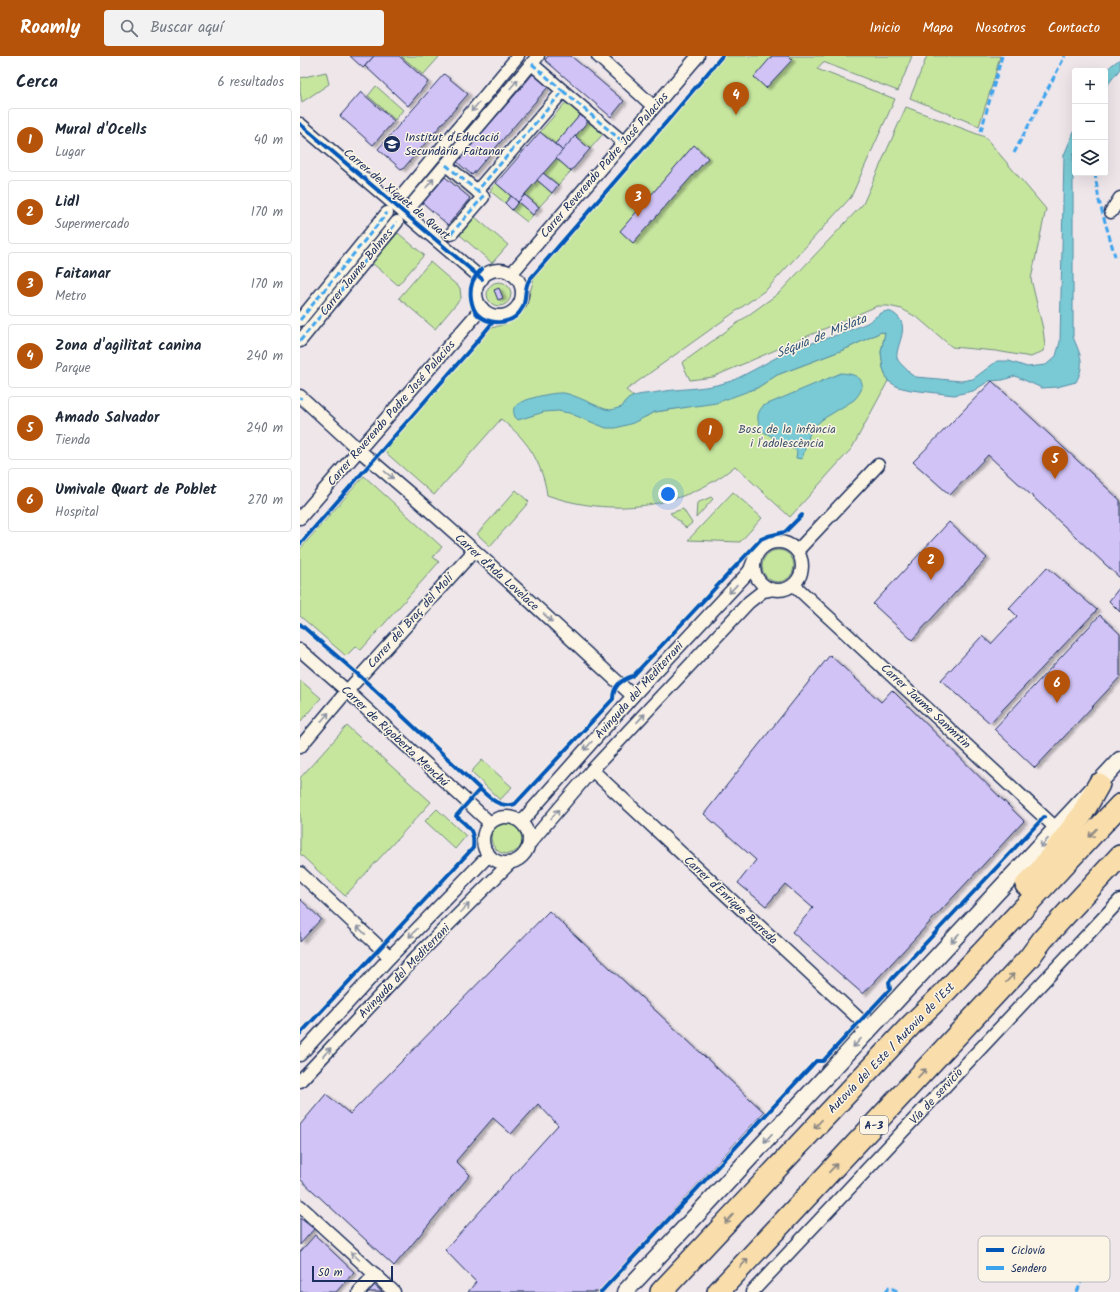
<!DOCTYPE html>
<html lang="es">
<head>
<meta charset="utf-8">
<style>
  :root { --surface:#fff; --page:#f2f2f3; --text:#1f2937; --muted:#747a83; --line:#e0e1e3; --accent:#b45309 }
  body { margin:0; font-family:Kalam,sans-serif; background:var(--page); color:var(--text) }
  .controls { position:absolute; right:12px; top:12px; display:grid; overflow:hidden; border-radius:4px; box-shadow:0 4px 16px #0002 }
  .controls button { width:36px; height:36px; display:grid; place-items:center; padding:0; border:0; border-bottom:1px solid var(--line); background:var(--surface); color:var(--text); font:20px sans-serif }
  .scale { position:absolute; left:12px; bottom:10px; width:81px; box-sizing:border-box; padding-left:4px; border:2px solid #1b2f5e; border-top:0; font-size:11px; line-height:14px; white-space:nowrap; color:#1b2f5e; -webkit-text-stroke:3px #fcf5e5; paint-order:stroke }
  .you { position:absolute; left:368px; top:438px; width:14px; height:14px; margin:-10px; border:3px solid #fff; border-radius:50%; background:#1a73e8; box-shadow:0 0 0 6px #1a73e833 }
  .badge { display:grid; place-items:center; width:26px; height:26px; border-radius:50%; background:var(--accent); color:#fff; font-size:13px; font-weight:700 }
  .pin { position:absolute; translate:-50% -33px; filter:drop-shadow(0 1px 2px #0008) }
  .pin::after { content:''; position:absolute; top:21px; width:14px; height:12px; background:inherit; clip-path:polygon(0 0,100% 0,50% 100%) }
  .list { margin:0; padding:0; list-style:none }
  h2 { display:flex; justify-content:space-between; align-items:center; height:52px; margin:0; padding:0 16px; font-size:17px }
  h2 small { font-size:13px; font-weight:400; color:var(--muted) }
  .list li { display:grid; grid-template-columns:26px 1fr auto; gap:12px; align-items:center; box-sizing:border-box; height:64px; margin:0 8px 8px; padding:0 8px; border:1px solid var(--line); border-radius:4px }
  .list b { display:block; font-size:15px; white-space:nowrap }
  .list p { margin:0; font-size:13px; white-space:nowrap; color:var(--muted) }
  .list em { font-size:13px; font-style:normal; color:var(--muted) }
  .icon { flex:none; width:22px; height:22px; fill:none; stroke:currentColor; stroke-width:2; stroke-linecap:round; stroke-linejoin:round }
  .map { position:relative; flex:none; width:820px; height:1236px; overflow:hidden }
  header { display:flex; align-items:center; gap:24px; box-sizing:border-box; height:56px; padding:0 20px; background:var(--accent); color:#fff }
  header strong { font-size:19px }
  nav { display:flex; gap:22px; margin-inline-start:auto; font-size:14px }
  .search { width:280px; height:36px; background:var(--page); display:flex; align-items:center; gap:10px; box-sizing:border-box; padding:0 14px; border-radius:4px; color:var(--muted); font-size:15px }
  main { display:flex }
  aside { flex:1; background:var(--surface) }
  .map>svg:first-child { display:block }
  .green { fill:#c6e69e; stroke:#708a7e }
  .water { fill:#79cad4; stroke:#538ca5 }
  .building { fill:#d1c3f5; stroke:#1b2f5e; filter:url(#shadow) }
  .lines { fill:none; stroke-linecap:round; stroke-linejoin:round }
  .street-casing { stroke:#1b2f5e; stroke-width:15 }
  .secondary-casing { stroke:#1b2f5e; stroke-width:19 }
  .highway-casing { stroke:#1b2f5e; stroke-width:24 }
  .street { stroke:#fcf5e5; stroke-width:12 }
  .secondary { stroke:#fcf5e5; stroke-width:16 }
  .highway { stroke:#f9deab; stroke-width:21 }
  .quiet { stroke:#3da3ed; stroke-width:3; stroke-dasharray:6 3; stroke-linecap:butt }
  .cycleway-casing { stroke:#fcf5e5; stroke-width:6 }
  .cycleway { stroke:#0057b8; stroke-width:4 }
  .oneway { stroke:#8c92a2 }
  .oneway2 { stroke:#8a8684 }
  .labels { text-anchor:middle; stroke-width:3; stroke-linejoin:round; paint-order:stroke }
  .shield { fill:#fcf5e5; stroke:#5e6a86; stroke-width:1 }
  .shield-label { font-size:11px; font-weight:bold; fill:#1b2f5e }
  .poi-label { font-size:12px; fill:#1b2f5e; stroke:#fcf5e5; text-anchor:start }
  .street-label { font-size:12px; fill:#1b2f5e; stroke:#fcf5e5 }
  .park-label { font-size:12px; fill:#3d546b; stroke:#fcf5e5 }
  .water-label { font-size:13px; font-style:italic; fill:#32567c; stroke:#fcf5e5 }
  .key { fill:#fcf5e5; stroke:#b8babc; stroke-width:1 }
  .key-label { font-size:11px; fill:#1b2f5e }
</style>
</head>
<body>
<header>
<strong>Roamly</strong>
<div class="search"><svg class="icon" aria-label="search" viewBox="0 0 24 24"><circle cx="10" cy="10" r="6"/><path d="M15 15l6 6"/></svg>Buscar aquí</div>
<nav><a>Inicio</a><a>Mapa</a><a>Nosotros</a><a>Contacto</a></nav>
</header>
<main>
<aside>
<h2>Cerca<small>6 resultados</small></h2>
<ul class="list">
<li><span class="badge">1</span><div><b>Mural d'Ocells</b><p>Lugar</p></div><em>40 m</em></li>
<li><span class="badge">2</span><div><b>Lidl</b><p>Supermercado</p></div><em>170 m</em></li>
<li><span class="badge">3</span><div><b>Faitanar</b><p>Metro</p></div><em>170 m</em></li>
<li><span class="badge">4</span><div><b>Zona d'agilitat canina</b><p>Parque</p></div><em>240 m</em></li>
<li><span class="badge">5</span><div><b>Amado Salvador</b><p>Tienda</p></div><em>240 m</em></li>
<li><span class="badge">6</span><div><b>Umivale Quart de Poblet</b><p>Hospital</p></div><em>270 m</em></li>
</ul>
</aside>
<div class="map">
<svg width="820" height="1236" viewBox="0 0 820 1236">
  <defs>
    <filter id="shadow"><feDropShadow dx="3.5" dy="2" stdDeviation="1" flood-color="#0004"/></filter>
  </defs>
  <rect width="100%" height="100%" fill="#efe6ea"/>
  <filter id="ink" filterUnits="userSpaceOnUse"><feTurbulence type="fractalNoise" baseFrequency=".025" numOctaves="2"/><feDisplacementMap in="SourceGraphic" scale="8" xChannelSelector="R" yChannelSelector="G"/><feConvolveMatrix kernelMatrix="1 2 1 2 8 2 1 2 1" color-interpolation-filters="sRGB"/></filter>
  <g filter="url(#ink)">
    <g class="green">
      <polygon points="101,0 138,0 139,1 123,19"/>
      <path d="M425,0H612L598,35L523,6L517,13L595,43L551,141L467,233L326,334L333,340L345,361L355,356L375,353L457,332L477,319L548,292L581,276L585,277L581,296L583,312L588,325L552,392L490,461L435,410C382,454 310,461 247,439C245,421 236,399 224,385C218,377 209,370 201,363L134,439L84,395L184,280L192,272L211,266L218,261L226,251L234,222Z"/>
      <polygon points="627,0 700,0 694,23 679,70 610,42"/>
      <polygon points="26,16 29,28 2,46 0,36 0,22"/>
      <polygon points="76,30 103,54 95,64 68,40"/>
      <polygon points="266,46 280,59 255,88 240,76"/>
      <polygon points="606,51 685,81 746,153 731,223 743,273 745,290 743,295 731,301 696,295 652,291 618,262 602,253 588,250 577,250 413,321 390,324 382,307 479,237 563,148"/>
      <polygon points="288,65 303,78 290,93 275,80"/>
      <polygon points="256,102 271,115 258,129 243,117"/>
      <polygon points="237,124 252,137 239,151 225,139"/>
      <polygon points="196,127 211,140 205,147 190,135"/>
      <polygon points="218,146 233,159 227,166 212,154"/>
      <polygon points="175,161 208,189 192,207 160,179"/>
      <polygon points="98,177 124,199 98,229 72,207"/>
      <polygon points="130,206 160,232 161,242 135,273 99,242"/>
      <circle cx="199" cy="238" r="12"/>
      <polygon points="64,420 142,491 133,501 139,506 61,594 56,590 46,600 0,560 0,493"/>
      <polygon points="216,434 229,446 190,490 177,478"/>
      <polygon points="433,436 462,462 440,486 388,484"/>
      <polygon points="411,441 413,443 396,462 397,447"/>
      <polygon points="383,453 392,467 386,472 370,457"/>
      <circle cx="478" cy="510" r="16"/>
      <polygon points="0,624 21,642 0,666"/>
      <polygon points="47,670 131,746 45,840 0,798 0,722"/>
      <polygon points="182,704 212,731 200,744 171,716"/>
      <polygon points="137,753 166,780 155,793 125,765"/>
      <circle cx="207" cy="782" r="16"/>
    </g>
    <g class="water">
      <path d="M820,3V13L805,32C805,13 805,14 820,3Z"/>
      <path d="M775,73V94L773,100V281C780,298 786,308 776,326L757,331L742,332L715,320L703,324L689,325L673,335L654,339L611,334L598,331L588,325L583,312L581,296L585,277L581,276L548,292L477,319L457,332L416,347L355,356L333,367L316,372H306L269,357L258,355L244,356L218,364L215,361C214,358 213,355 214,352C219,343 254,336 264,337C275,339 294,349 305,353L311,354L322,351C325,346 327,343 332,341C338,338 346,338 353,337C377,332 404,334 428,326C433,325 437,322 442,320C458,312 474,302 490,295C515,285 542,279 567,267C575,263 583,251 593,257C613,269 595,289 597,302C599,308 607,312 610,318L616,321L661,325L673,323L697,305H709L727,311L746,309L756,300L760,286L764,99Z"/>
      <path d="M541,317C561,318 570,327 554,344L523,363L511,373L502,403L496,402L497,395L464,376C457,367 455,359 463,350Z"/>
    </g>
    <g class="building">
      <polygon points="50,0 74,0 63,12"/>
      <polygon points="74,0 99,0 128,26 108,50 65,10"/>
      <polygon points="248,0 271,0 324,45 311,61 245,4"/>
      <polygon points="472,0 488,0 492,4 466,32 454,21"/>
      <polygon points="144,18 168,38 102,114 78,93"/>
      <polygon points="233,18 248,31 172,119 157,106"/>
      <polygon points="61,36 94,65 73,89 40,60"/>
      <polygon points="280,59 288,65 263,95 255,88"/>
      <polygon points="240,76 263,95 218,146 196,127"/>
      <polygon points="275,80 290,93 271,115 256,102"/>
      <polygon points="394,89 408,102 333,187 320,175"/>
      <polygon points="243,117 258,129 252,137 237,124"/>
      <polygon points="145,121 170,142 148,169 123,147"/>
      <polygon points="225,139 239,151 233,159 218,146"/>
      <polygon points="211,140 218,146 212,154 205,147"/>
      <polygon points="199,232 203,242 198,244 194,234"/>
      <polygon points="692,325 820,444 820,522 688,399 650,439 613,406"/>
      <polygon points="649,466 687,502 612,584 573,548"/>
      <polygon points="747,511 797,554 690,667 641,624 682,580 691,588 717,560 709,552"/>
      <polygon points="820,531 820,556 809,545"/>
      <polygon points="800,559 820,578 820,621 735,712 694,673"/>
      <polygon points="530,599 581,646 592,634 724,765 563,938 492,876 513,852 485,828 466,850 438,827 456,804 404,758"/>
      <polygon points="0,843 21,863 0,886"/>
      <polygon points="249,855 464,1056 298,1236 168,1236 176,1226 145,1194 258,1069 238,1048 211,1078 193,1062 156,1105 170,1119 94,1210 0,1123 0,1069 26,1038 50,1058"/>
      <polygon points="0,1162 14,1173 0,1189"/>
      <polygon points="15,1179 54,1216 36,1236 0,1236 0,1196"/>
      <polygon points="74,1229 82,1236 67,1236"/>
    </g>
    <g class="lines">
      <defs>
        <g id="street">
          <polyline points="298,0 354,51"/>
          <polyline points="232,8 263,35"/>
          <polyline points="0,68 182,223"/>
          <polyline points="146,109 177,135"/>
          <polyline points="95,148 218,0"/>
          <polyline points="811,156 820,142"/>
          <polyline points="105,157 238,0"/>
          <polyline points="151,178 183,141 177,135 263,35 323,86"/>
          <circle cx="199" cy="237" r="23"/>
          <polyline points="211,218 398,0"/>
          <polyline points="0,264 87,157"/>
          <polyline points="0,285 97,166"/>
          <polyline points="0,340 59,394 122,448 184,503 333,640"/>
          <polyline points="0,462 182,252"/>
          <circle cx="478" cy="510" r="24"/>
          <polyline points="497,495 578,409"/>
          <polyline points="494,529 757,773"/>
          <polyline points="0,594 47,635 190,767"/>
          <polyline points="0,691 47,635 174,495"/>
          <polyline points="292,714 570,973"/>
          <circle cx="206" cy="784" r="23"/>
          <polyline points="221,766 333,640 445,520 450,514 455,501"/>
          <polyline points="229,788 292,714 449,546 463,535 469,534"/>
          <polyline points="0,817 90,901"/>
          <polyline points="0,999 90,901 189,799"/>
          <polyline points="0,1025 117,900 210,807"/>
          <polyline points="0,1150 94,1236"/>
          <polyline points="59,1236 75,1218"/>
          <polyline points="452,1236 820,844"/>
        </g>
        <polyline id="secondary" points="325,1236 820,704"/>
        <g id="highway">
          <polyline points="726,829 738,817 781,760 799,728"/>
          <polyline points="361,1236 612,968 646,935 820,749"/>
          <polyline points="418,1236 729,902 743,883 820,800"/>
        </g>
      </defs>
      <use href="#street" class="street-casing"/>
      <use href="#secondary" class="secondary-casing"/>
      <use href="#highway" class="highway-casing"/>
      <use href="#street" class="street"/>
      <use href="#secondary" class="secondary"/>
      <use href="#highway" class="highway"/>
      <g class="quiet">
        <polyline points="232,8 263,35"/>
        <polyline points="681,75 702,0"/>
        <polyline points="714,97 765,0"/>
        <polyline points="146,109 177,135"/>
        <polyline points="795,117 799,145 815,200"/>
        <polyline points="151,178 183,141 177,135 263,35 323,86"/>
        <polyline points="0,264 87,157"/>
        <polyline points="0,285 97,166"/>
        <polyline points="0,343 1,341"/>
        <polyline points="586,1236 589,1231 599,1236"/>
        <polyline points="777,1236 794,1195"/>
      </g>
      <defs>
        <g id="cycleway">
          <polyline points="0,68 182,223"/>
          <path d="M182,213C178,217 173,222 172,228C169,236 171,251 177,258C188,269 209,269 219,257C229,245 222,233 230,223L369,63L422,0"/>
          <polyline points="0,488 174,289 193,266"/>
          <polyline points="0,568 61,621 180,733"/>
          <path d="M0,978L173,792C175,774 169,771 156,760L180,733C190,742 200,753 215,748L313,643C313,630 321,624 333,620L461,483L468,480L485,476L502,459"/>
          <polyline points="301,1236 516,1005 523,1005 590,933 589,926 744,761"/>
        </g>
      </defs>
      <use href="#cycleway" class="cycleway-casing"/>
      <use href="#cycleway" class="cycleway"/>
    </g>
    <defs><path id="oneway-shaft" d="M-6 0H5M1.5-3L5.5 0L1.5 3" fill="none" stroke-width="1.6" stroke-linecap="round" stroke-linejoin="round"/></defs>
    <g class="oneway">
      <use href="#oneway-shaft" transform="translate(214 28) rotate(-50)"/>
      <use href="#oneway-shaft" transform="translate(175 51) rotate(130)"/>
      <use href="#oneway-shaft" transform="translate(130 127) rotate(-50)"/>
      <use href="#oneway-shaft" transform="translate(89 419) rotate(40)"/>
      <use href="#oneway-shaft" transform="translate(433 533) rotate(133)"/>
      <use href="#oneway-shaft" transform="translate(248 562) rotate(43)"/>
      <use href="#oneway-shaft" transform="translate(25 661) rotate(-50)"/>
      <use href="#oneway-shaft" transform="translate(341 662) rotate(-47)"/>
      <use href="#oneway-shaft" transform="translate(288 690) rotate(132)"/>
      <use href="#oneway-shaft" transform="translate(255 758) rotate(-49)"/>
      <use href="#oneway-shaft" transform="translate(744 787) rotate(133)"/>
      <use href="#oneway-shaft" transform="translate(165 852) rotate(-45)"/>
      <use href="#oneway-shaft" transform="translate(61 874) rotate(-137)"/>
      <use href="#oneway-shaft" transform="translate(113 877) rotate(134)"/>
      <use href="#oneway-shaft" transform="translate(655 882) rotate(133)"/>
      <use href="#oneway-shaft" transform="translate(557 987) rotate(133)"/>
      <use href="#oneway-shaft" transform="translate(27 996) rotate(-47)"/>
      <use href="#oneway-shaft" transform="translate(468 1082) rotate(133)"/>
      <use href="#oneway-shaft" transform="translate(55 1200) rotate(-138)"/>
    </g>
    <g class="oneway2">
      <use href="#oneway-shaft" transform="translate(793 777) rotate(133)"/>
      <use href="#oneway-shaft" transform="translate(710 922) rotate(-47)"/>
      <use href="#oneway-shaft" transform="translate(622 1017) rotate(-47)"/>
      <use href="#oneway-shaft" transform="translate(518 1068) rotate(133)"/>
      <use href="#oneway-shaft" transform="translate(533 1112) rotate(-47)"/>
      <use href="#oneway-shaft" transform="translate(429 1163) rotate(133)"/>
      <use href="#oneway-shaft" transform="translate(444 1207) rotate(-47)"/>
    </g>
  </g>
  <defs>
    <symbol id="school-disc" viewBox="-11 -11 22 22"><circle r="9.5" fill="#1b2f5e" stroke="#fcf5e5"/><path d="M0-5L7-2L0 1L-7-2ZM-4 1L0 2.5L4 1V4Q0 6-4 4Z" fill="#fff"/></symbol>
  </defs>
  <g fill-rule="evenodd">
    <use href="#school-disc" x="82" y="78" width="20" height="20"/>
  </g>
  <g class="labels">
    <rect class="shield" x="560" y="1060" width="28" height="18" rx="3"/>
    <g class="shield-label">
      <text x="574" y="1073">A-3</text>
    </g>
    <g class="poi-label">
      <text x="105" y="85">Institut d'Educació<tspan x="105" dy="14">Secundària Faitanar</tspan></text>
    </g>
    <g class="street-label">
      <text transform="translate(304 109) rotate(-49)" y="4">Carrer Reverendo Padre José Palacios</text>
      <text transform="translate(97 138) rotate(40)" y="4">Carrer del Xiquet de Quart</text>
      <text transform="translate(56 216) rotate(-51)" y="4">Carrer Jaume Balmes</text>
      <text transform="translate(91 357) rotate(-49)" y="4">Carrer Reverendo Padre José Palacios</text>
      <text transform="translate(197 516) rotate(42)" y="4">Carrer d'Ada Lovelace</text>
      <text transform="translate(110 565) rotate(-48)" y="4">Carrer del Braç del Molí</text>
      <text transform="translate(339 634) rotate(-48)" y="4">Avinguda del Mediterrani</text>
      <text transform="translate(626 650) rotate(43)" y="4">Carrer Jaume Sanmrtin</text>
      <text transform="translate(95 680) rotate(43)" y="4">Carrer de Rigoberta Menchú</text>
      <text transform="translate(431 844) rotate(43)" y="4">Carrer d'Enrique Barreda</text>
      <text transform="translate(104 915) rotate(-46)" y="4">Avinguda del Mediterrani</text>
      <text transform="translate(591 992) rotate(-46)" y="4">Autovía del Este / Autovia de l'Est</text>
      <text transform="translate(636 1040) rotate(-47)" y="4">Vía de servicio</text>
    </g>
    <g class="park-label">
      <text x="487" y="377">Bosc de la infància<tspan x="487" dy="14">i l'adolescència</tspan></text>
    </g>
    <g class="water-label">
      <text transform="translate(521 279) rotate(-22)" y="5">Séquia de Mislata</text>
    </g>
  </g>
  <rect x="678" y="1180" width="132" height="46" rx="6" class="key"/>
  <rect x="686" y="1192" width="18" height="4" fill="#0057b8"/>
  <rect x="686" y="1210" width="18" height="4" fill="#3da3ed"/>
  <g class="key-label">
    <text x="711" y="1198">Ciclovía</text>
    <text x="711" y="1216">Sendero</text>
  </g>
</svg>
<div class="controls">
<button>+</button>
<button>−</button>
<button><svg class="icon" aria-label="layers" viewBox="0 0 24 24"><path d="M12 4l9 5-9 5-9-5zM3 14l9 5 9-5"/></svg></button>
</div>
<div class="scale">50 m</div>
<div class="you"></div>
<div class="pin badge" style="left:410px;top:395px">1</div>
<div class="pin badge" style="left:631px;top:524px">2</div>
<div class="pin badge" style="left:338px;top:161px">3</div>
<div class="pin badge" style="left:436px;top:59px">4</div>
<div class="pin badge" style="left:755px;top:423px">5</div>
<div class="pin badge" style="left:757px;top:647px">6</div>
</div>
</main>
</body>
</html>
